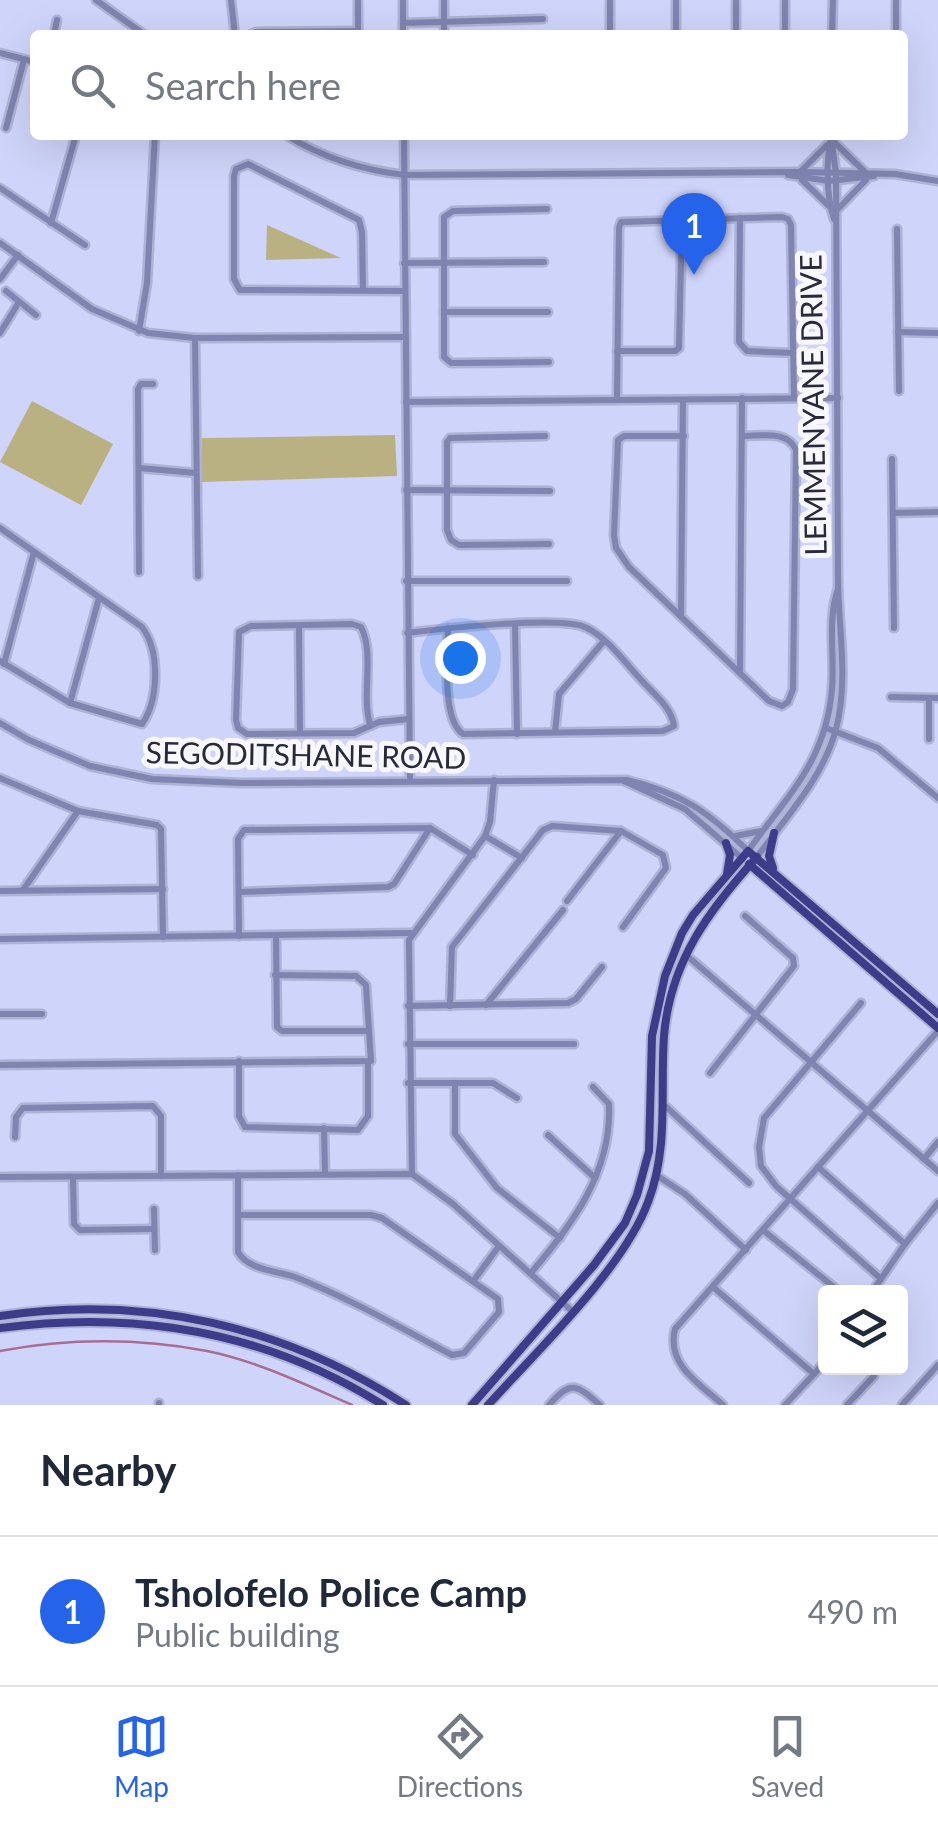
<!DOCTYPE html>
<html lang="en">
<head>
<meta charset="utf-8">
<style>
  :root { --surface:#fff; --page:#f6f6f7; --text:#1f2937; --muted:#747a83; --line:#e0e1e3; --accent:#2563eb }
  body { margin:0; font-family:Lato,sans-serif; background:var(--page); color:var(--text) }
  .controls { position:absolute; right:30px; bottom:30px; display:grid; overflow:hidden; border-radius:10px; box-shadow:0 10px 40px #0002 }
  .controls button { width:90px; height:90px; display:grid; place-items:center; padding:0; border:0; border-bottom:2px solid var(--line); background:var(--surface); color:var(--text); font:50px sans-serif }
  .you { position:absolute; left:460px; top:658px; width:35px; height:35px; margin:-25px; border:8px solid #fff; border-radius:50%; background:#1a73e8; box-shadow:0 0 0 15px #1a73e833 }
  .badge { display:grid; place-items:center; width:65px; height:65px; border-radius:50%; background:var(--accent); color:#fff; font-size:32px; font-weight:700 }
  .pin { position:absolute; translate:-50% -82px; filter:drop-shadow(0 2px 5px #0008) }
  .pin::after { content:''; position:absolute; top:52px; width:35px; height:30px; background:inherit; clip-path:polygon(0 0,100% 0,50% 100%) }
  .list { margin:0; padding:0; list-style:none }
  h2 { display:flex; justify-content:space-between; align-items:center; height:130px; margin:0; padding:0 40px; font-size:42px }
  h2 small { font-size:32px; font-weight:400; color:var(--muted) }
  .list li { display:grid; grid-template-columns:65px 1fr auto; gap:30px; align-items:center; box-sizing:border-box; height:150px; padding:0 40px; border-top:2px solid var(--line) }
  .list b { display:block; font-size:38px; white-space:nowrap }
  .list p { margin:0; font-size:32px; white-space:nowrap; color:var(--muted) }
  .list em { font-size:32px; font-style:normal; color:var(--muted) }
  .icon { flex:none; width:55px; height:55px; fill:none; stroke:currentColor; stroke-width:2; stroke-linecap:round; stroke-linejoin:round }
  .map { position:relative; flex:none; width:938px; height:1405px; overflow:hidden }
  .search { position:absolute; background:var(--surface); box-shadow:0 10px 40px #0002; left:30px; right:30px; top:30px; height:110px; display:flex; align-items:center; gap:25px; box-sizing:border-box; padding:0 35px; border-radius:10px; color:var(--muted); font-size:38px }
  .sheet { height:280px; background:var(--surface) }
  nav { display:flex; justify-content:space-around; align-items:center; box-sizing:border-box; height:140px; border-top:2px solid var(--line); background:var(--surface); font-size:28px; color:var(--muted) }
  nav a { display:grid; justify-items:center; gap:5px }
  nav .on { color:var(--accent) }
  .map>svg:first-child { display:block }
  .green { fill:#bab182 }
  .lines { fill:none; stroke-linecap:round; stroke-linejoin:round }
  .stream { stroke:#a76e94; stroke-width:2.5 }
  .minor-casing { stroke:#aeb2d4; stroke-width:11 }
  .major-casing { stroke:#aeb2d4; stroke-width:12 }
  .minor { stroke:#7f84b0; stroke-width:6 }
  .major { stroke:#3d3c8a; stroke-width:8 }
  .labels { text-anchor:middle; stroke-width:10; stroke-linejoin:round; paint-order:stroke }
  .street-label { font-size:30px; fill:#282a3c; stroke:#f7f7fc }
</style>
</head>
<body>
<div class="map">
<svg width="938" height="1405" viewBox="0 0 938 1405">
  <rect width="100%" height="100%" fill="#cfd4fa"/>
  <g class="green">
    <polygon points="267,225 341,258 266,260"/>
    <polygon points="32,401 113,444 81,505 0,462"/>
    <polygon points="395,435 397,476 202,482 202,438"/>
  </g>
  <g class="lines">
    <path class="stream" d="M0,1351C67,1338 140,1338 207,1351C257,1361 306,1385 352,1405"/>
    <defs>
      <g id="minor">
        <polyline points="96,0 145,35"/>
        <polyline points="231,0 235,35"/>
        <polyline points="403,0 403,35"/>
        <polyline points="444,0 444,35"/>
        <polyline points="676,0 676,35"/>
        <polyline points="736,0 736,35"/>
        <polyline points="785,0 785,35"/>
        <polyline points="896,0 896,35"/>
        <polyline points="403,23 543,19"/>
        <polyline points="358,34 358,0"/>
        <polyline points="54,35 57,20"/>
        <polyline points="249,35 256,32 358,31"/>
        <polyline points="610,35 610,0"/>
        <polyline points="832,35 833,0"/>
        <polyline points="0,53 35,62"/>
        <polyline points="6,128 24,60"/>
        <path d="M286,135C323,158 361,170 405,175L800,172L895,174L938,181"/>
        <polyline points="404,135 410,781"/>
        <path d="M831,137C826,162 826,195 834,219"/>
        <polyline points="834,142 865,172"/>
        <polyline points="801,171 827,145"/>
        <polyline points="788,175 829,181 874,176"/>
        <polyline points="802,180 829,206"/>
        <polyline points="0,188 85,245"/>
        <polyline points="547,209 453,211 444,217 444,357 451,363 549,362"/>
        <polyline points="837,210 866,180"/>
        <polyline points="740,218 739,342 747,351 794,353"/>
        <polyline points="51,223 76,135"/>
        <polyline points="897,229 899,391"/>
        <polyline points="0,243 92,309 148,333 195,338 406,337"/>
        <polyline points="404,263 544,262"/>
        <polyline points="0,279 18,255"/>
        <polyline points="363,290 362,232 359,220 248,164 236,169 234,176 234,279 240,290 404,291"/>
        <polyline points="6,291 36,315"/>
        <polyline points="444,312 548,312"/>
        <polyline points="139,331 147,283 155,135"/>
        <polyline points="898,332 938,333"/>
        <polyline points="0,333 19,302"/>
        <polyline points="195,338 198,576"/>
        <polyline points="617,351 675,351 679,348 682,219"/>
        <polyline points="617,399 619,228 621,222 782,217 788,219 791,225 794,398"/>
        <polyline points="406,402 838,398"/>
        <polyline points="545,436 450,438 447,442 447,530 451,540 459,545 549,544"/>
        <path d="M684,436H624L618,440L614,535L616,548L629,567L769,701L782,706L788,702L793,689L796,450C788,430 762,436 743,436"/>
        <polyline points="892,459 894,628"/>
        <polyline points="139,468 196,473"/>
        <polyline points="406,490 550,491"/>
        <polyline points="893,513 938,512"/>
        <path d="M0,528L142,627C160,651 159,700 142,724L70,703L0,661"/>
        <polyline points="139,572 138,389 141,384 153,384"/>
        <polyline points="406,581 567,581"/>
        <polyline points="681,616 683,400"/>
        <polyline points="515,625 517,734"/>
        <polyline points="299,626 300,733"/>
        <path d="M407,633C439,629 563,615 587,628C609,639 626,664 643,682C655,695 672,708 674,726L663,731L463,734C441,719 448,654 448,628"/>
        <polyline points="4,664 34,552"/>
        <polyline points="740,670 742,398"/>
        <polyline points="891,697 938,698"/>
        <polyline points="929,699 929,739"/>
        <polyline points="70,703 99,598"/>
        <path d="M0,723L29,740L90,766L152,779L241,783L627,780C681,793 709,812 748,851C788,795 826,761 832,689C835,658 827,619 838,589"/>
        <path d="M370,724C361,694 375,655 361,627L352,624L251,626L239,632L236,720L238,728L247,734L354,733L379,722L409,719"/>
        <polyline points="826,728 878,748 938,798"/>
        <polyline points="555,732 559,694 604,641"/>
        <polyline points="0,778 78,811 157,825 161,829 163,937"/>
        <polyline points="624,781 685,809 743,859"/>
        <polyline points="485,836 522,858"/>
        <polyline points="735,836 762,831"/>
        <path d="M757,857C786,817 823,778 836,729C849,679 838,627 838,577C838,443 836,308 836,174L831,136"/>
        <polyline points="23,890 78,811"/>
        <polyline points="0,891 163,889"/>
        <polyline points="239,892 388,887 394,884 430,828"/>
        <polyline points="567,901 621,831"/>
        <polyline points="239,936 238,839 244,830 430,828 473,855"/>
        <polyline points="276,936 277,1027 282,1031 368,1031"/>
        <polyline points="0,939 411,933"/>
        <polyline points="686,955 938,1171"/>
        <polyline points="861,1003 764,1118 759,1147 761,1166 776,1186 880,1278"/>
        <polyline points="486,1005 563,910"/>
        <polyline points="408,1006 568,1003 576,999 602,967"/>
        <polyline points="450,1006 452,947 543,830 552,826 621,831 663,855 666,868 623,927"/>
        <polyline points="0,1014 42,1014"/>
        <polyline points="408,1044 574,1044"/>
        <polyline points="239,1061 239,1116 245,1127 358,1130 368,1116 368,1061"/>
        <polyline points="0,1065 371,1061 366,985 356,976 275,975"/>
        <polyline points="710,1073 794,966 793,958 745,916"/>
        <polyline points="408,1083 493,1083 517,1098"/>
        <polyline points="455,1083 455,1134 497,1188 560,1238"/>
        <polyline points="663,1104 749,1183"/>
        <polyline points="324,1128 325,1174"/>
        <polyline points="548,1135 595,1178"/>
        <polyline points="15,1137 16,1117 23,1108 153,1106 161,1116 161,1176"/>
        <polyline points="924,1159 938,1142"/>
        <polyline points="818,1167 905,1244 938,1203"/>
        <polyline points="412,1174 409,940 485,836 490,822 494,780"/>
        <path d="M238,1175V1252C248,1270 277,1271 295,1277C349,1298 401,1328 452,1355L464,1353L499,1312L498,1299L382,1218L371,1215H238"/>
        <polyline points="656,1175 685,1194 746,1250"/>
        <polyline points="0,1177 412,1174 453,1204 572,1311"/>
        <polyline points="73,1177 74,1224 80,1230 154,1229"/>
        <polyline points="154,1209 155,1250"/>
        <polyline points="763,1230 840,1292"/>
        <path d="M531,1273C572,1224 612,1173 609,1104L593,1087"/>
        <polyline points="474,1280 499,1246"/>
        <polyline points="713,1287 814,1374 785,1405"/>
        <polyline points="872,1292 905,1244"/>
        <polyline points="814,1374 826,1360"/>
        <polyline points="159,1403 159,1405"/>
        <path d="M549,1405C571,1379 577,1385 600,1405"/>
        <path d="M723,1405C700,1384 666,1365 675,1329L938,1031"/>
        <polyline points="847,1405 874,1376 874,1368"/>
        <polyline points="902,1405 938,1365"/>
      </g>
      <g id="major">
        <polyline points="726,843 730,855 727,874"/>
        <polyline points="749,864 938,1028"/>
        <polyline points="773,868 769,856 774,833"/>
        <path d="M0,1316C145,1294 283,1326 406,1405"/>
        <path d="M0,1328C136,1310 265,1331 383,1405"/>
        <polyline points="472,1405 594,1265 625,1223 637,1195 649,1151 652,1036 665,976 682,933 693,915 748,851 938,1014"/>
        <path d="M488,1405C536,1352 624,1268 648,1202C669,1148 660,1092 664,1036C670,962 709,910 757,857"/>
      </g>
    </defs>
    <use href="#minor" class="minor-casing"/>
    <use href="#major" class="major-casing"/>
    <use href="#minor" class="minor"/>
    <use href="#major" class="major"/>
  </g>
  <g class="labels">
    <g class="street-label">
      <text transform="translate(814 405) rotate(-91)" y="10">LEMMENYANE DRIVE</text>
      <text transform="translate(306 756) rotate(1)" y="10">SEGODITSHANE ROAD</text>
    </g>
  </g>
</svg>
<div class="controls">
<button><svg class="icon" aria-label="layers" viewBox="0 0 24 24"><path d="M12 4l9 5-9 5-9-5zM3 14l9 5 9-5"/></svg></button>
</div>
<div class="you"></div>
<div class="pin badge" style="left:694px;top:275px">1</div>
<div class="search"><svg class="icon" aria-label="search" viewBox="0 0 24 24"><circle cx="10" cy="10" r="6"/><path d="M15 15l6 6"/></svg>Search here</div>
</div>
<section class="sheet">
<h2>Nearby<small></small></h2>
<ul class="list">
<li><span class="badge">1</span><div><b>Tsholofelo Police Camp</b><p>Public building</p></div><em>490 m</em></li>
</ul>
</section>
<nav>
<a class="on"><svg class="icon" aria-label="map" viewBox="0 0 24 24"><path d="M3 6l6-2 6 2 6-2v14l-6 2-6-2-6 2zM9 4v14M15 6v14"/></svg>Map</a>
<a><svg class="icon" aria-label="directions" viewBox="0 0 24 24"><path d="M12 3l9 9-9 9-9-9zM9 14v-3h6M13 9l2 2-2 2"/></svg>Directions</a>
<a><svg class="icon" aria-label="saved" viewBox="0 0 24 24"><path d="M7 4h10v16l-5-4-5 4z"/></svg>Saved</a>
</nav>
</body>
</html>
